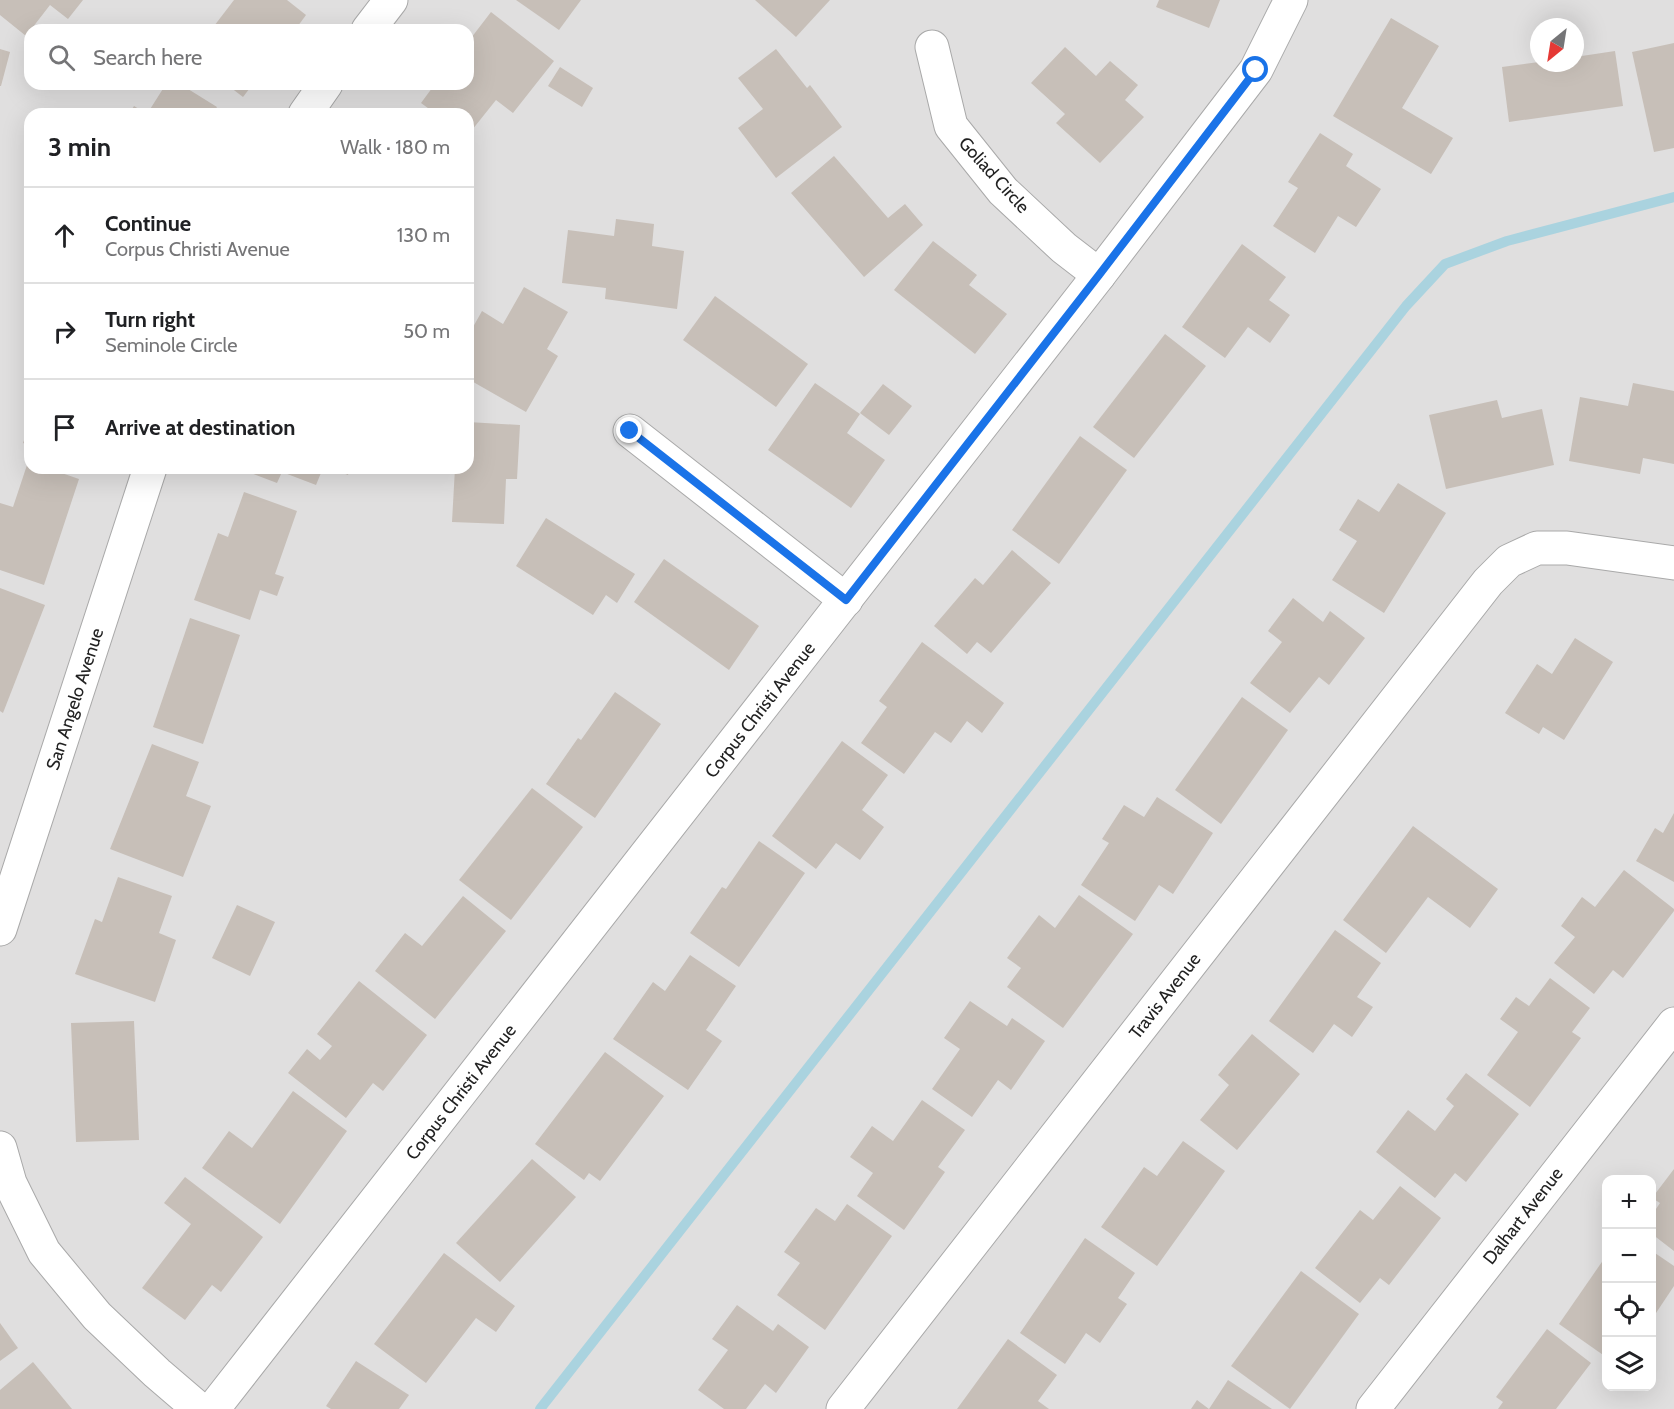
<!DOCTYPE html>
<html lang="en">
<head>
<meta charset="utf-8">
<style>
  :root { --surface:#fff; --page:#f6f6f6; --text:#202124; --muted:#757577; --line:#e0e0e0 }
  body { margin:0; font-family:Cabin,sans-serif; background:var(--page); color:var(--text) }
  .controls { position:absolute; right:18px; bottom:18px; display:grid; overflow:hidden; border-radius:12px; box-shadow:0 6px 24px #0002 }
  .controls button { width:54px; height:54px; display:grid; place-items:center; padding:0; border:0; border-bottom:2px solid var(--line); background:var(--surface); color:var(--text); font:30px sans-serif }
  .compass { position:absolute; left:1530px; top:18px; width:54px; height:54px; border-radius:50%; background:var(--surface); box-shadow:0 6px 24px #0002; rotate:210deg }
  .stop { position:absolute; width:18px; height:18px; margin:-14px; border:4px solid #1a73e8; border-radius:50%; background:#fff }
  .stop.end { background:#1a73e8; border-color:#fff; box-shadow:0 2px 6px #0008 }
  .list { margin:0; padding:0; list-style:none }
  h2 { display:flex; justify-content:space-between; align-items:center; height:78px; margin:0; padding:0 24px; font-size:26px }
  h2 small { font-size:20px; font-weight:400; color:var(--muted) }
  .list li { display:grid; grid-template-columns:39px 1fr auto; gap:18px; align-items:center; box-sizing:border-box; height:96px; padding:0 24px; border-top:2px solid var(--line) }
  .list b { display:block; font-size:22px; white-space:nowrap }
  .list p { margin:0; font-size:20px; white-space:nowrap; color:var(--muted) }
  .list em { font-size:20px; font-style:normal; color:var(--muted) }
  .icon { flex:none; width:33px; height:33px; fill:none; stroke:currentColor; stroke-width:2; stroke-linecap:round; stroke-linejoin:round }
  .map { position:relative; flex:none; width:1674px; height:1409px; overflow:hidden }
  .search { position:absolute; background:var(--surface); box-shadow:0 6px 24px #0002; left:24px; top:24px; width:450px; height:66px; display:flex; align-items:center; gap:15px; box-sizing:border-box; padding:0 21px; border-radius:18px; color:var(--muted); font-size:22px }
  .panel { position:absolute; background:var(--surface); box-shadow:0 6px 24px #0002; left:24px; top:108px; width:450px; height:366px; border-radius:18px }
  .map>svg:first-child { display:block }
  .residential { fill:#e0dfdf; fill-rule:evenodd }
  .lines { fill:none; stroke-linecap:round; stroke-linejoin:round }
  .stream { stroke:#aad3df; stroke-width:10 }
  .building { fill:#c7bfb8 }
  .street-casing { stroke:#a9a9a9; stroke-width:35 }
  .street { stroke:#fff; stroke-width:33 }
  .route { stroke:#1a73e8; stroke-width:8 }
  .labels { text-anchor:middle; stroke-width:4.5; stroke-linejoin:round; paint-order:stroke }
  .street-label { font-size:18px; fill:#222; stroke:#fff }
</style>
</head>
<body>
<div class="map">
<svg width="1674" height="1409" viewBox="0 0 1674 1409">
  <rect width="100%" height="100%" fill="#f2efe9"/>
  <path class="residential" d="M0,0H1674V1409H0ZM1539,27H1575V63H1539ZM30,30H468V84H30ZM30,114H468V468H30ZM1606,1180H1652V1386H1606Z"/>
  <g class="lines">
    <polyline class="stream" points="540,1409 1406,306 1445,264 1507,241 1674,197"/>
  </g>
  <g class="building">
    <polygon points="0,0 83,0 68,19 50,5 26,36 0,15"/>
    <polygon points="234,0 287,0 306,15 295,30 211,30"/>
    <polygon points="516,0 581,0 559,30"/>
    <polygon points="755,0 830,0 796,37"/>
    <polygon points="1159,0 1220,0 1209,28 1156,7"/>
    <polygon points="491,12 554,61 513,113 496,100 468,135 468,114 436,114 421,103 435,84 468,84 468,42"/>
    <polygon points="1391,18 1439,46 1402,108 1453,138 1431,174 1333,116"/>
    <polygon points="1674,43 1674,148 1654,152 1632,52"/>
    <polygon points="1065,47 1096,76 1110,61 1138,85 1125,100 1144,117 1100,163 1056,123 1065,114 1031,83"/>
    <polygon points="0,49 10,52 1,86 0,86"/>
    <polygon points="776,49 807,88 810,85 842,127 776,178 738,128 763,109 738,78"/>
    <polygon points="1615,51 1623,106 1509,122 1502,67 1539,62 1575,63 1575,57"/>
    <polygon points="560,67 593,88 582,107 548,86"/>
    <polygon points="166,84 180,84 217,107 213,114 129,114 134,106 147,114"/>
    <polygon points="226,84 253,84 243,97"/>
    <polygon points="1320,133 1353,154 1346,166 1381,189 1356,227 1338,216 1315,253 1273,226 1298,188 1288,182"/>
    <polygon points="834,156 888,218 905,204 923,225 864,277 791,193"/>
    <polygon points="616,219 654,224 652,246 684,251 677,309 605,299 606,288 562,283 568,230 614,236"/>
    <polygon points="933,241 977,275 969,285 1007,314 975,354 894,290"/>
    <polygon points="1242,244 1286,277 1269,300 1290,315 1270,343 1248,327 1225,358 1182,327"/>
    <polygon points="524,287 568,312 547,349 558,356 526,412 468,379 468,336 482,311 503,324"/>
    <polygon points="715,296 808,364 776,407 683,340"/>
    <polygon points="1165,334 1206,366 1134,458 1093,427"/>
    <polygon points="815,383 860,414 847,433 885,460 851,508 768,450"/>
    <polygon points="1633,383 1674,391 1674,464 1643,458 1640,474 1569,461 1580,397 1628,406"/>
    <polygon points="883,384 912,406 889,435 860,413"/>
    <polygon points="1497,400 1502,418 1542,409 1554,465 1446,489 1429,415"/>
    <polygon points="468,422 520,425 517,479 506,479 504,524 452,522 455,468 468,468"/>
    <polygon points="30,424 30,446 23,443"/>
    <polygon points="1080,436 1127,470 1059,564 1012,530"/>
    <polygon points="28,462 30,463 30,468 47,468 79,479 44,585 0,570 0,503 13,507"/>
    <polygon points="238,468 323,468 316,485 282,472 277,483"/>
    <polygon points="330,468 350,468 348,475"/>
    <polygon points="1398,483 1446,513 1384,613 1332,580 1357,541 1339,530 1358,499 1379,512"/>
    <polygon points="244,492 297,511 275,574 284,577 277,596 260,590 250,620 194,600 218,533 228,537"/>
    <polygon points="546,518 635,574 617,603 606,595 593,615 516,566"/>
    <polygon points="1012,550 1051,583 991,653 977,642 967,654 934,626 975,578 983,585"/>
    <polygon points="664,559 759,626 729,670 634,602"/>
    <polygon points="0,588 45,605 3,713 0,711"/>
    <polygon points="1293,598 1323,622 1330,611 1365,638 1329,685 1319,677 1290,713 1250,683 1282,642 1268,631"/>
    <polygon points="190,618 240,635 203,744 153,727"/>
    <polygon points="1575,638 1613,662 1564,740 1543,727 1539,734 1505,713 1537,664 1552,674"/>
    <polygon points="922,642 1004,703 982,733 967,721 951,743 935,732 904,774 861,743 887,707 879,701"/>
    <polygon points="615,692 661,724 595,818 546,784 578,738 581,740"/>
    <polygon points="1242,697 1288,730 1221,824 1175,790"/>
    <polygon points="842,741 888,775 862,810 884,827 860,860 836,843 816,869 772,836"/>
    <polygon points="152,744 199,762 186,796 211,806 183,877 110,849"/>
    <polygon points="532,788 583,827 511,920 459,880"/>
    <polygon points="1157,797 1213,833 1173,894 1159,885 1135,921 1081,885 1109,843 1102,839 1124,805 1144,817"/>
    <polygon points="1674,813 1674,882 1636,861 1655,828 1663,833"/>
    <polygon points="1413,826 1498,889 1470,928 1428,897 1386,953 1343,920"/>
    <polygon points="759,841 805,873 739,967 690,933 722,887 726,889"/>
    <polygon points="1624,870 1674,909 1674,911 1623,978 1613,970 1594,994 1554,963 1575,937 1561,926 1582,897 1595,907"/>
    <polygon points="118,877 172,896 159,933 176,940 155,1002 75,974 95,919 102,922"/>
    <polygon points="1079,895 1133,934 1063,1028 1007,987 1021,968 1007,958 1039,915 1055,928"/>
    <polygon points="463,896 506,931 435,1019 375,971 405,933 422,946"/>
    <polygon points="237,905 275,922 250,976 212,958"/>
    <polygon points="1335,930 1381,963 1357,997 1373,1007 1352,1037 1334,1024 1313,1053 1269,1021"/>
    <polygon points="690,955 736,986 706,1030 722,1041 688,1090 613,1039 653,982 665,991"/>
    <polygon points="1550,978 1590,1008 1572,1032 1581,1038 1530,1107 1487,1075 1518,1032 1500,1019 1516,997 1529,1006"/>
    <polygon points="359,981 427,1035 383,1091 373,1083 346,1118 288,1073 307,1049 320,1060 332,1046 317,1034"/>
    <polygon points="970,1001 1007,1026 1012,1018 1045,1041 1011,1090 998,1080 972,1117 932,1089 960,1049 944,1038"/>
    <polygon points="134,1021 139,1140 76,1142 71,1023"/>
    <polygon points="1252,1034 1300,1074 1237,1150 1200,1120 1229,1085 1218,1075"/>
    <polygon points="605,1052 664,1096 600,1181 589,1173 584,1180 535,1144"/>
    <polygon points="1466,1073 1519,1114 1466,1182 1455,1173 1435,1198 1376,1152 1408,1110 1435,1131 1454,1106 1446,1099"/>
    <polygon points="293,1091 347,1131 280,1224 202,1168 229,1131 252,1148"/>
    <polygon points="922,1100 965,1130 938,1167 945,1172 904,1230 857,1196 873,1173 850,1157 872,1126 893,1141"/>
    <polygon points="1183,1141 1225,1171 1157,1266 1101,1227 1144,1167 1157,1176"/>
    <polygon points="532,1159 576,1197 500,1282 456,1243"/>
    <polygon points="1674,1169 1674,1251 1652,1234 1652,1215 1660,1203 1652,1198"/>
    <polygon points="185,1177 263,1237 221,1292 212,1285 185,1320 142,1288 191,1224 164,1203"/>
    <polygon points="1400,1186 1441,1218 1389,1285 1380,1278 1360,1303 1315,1268 1360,1210 1373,1220"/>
    <polygon points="847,1204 892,1236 825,1330 777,1295 800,1263 784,1252 816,1208 835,1221"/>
    <polygon points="1085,1238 1135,1273 1118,1298 1127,1304 1100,1343 1086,1333 1065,1364 1020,1333"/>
    <polygon points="1652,1251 1674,1266 1674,1286 1652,1319"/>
    <polygon points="444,1253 515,1306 496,1332 476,1318 426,1383 374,1344"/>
    <polygon points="1606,1256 1606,1357 1559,1324"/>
    <polygon points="1301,1271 1359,1314 1290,1409 1231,1366"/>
    <polygon points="737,1305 773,1331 778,1324 809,1347 776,1393 765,1384 746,1409 724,1409 698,1390 728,1350 712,1339"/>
    <polygon points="0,1323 18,1348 0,1361"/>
    <polygon points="1547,1329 1591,1363 1556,1409 1498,1409 1503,1402 1496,1397"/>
    <polygon points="1008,1339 1057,1375 1038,1401 1049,1409 957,1409"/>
    <polygon points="356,1361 409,1395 399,1409 331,1409 326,1406"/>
    <polygon points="33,1362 72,1409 0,1409 0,1390"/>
    <polygon points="1228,1380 1272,1409 1191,1409 1197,1400 1209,1409"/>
  </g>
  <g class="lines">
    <defs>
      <g id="street">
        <polyline points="368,30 391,0"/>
        <polyline points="932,47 951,126 1003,191 1064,248 1099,275"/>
        <polyline points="305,114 326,84"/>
        <polyline points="630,431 846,600"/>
        <polyline points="0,929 150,468"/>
        <polyline points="0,1148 10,1183 44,1252 97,1316 157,1373 199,1409"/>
        <polyline points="213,1409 1099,275 1256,70 1291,0"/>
        <polyline points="843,1409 1488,582 1509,561 1537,548 1567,548 1674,563"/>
        <polyline points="1373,1409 1674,1024"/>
      </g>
    </defs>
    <use href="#street" class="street-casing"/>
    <use href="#street" class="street"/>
  </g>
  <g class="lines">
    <polyline class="route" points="630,431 846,600 1099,275 1256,70"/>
  </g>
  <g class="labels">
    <g class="street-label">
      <text transform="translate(994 175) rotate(48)" y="6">Goliad Circle</text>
      <text transform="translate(75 699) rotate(-72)" y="6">San Angelo Avenue</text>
      <text transform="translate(760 710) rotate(-52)" y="6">Corpus Christi Avenue</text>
      <text transform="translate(1165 996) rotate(-52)" y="6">Travis Avenue</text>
      <text transform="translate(461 1092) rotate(-52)" y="6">Corpus Christi Avenue</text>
      <text transform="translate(1523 1216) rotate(-52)" y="6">Dalhart Avenue</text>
    </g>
  </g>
</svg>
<div class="controls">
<button>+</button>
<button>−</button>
<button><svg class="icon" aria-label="locate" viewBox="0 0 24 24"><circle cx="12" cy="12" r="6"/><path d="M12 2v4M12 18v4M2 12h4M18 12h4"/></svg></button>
<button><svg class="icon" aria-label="layers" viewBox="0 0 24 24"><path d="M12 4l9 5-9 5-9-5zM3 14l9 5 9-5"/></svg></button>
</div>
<svg class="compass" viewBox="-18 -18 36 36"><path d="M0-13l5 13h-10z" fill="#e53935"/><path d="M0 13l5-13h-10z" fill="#757577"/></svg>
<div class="stop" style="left:1256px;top:70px"></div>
<div class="stop end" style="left:630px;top:431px"></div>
<div class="search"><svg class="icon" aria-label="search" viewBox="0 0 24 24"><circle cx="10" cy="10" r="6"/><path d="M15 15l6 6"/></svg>Search here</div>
<section class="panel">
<h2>3 min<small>Walk · 180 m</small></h2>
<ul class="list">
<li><svg class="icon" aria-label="ahead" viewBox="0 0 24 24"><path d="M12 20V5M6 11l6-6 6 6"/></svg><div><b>Continue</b><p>Corpus Christi Avenue</p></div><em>130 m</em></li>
<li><svg class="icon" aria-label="right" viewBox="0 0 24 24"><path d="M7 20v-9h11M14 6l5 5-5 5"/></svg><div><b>Turn right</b><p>Seminole Circle</p></div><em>50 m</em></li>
<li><svg class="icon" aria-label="arrive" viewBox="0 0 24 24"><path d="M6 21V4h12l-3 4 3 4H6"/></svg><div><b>Arrive at destination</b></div></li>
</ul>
</section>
</div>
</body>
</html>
